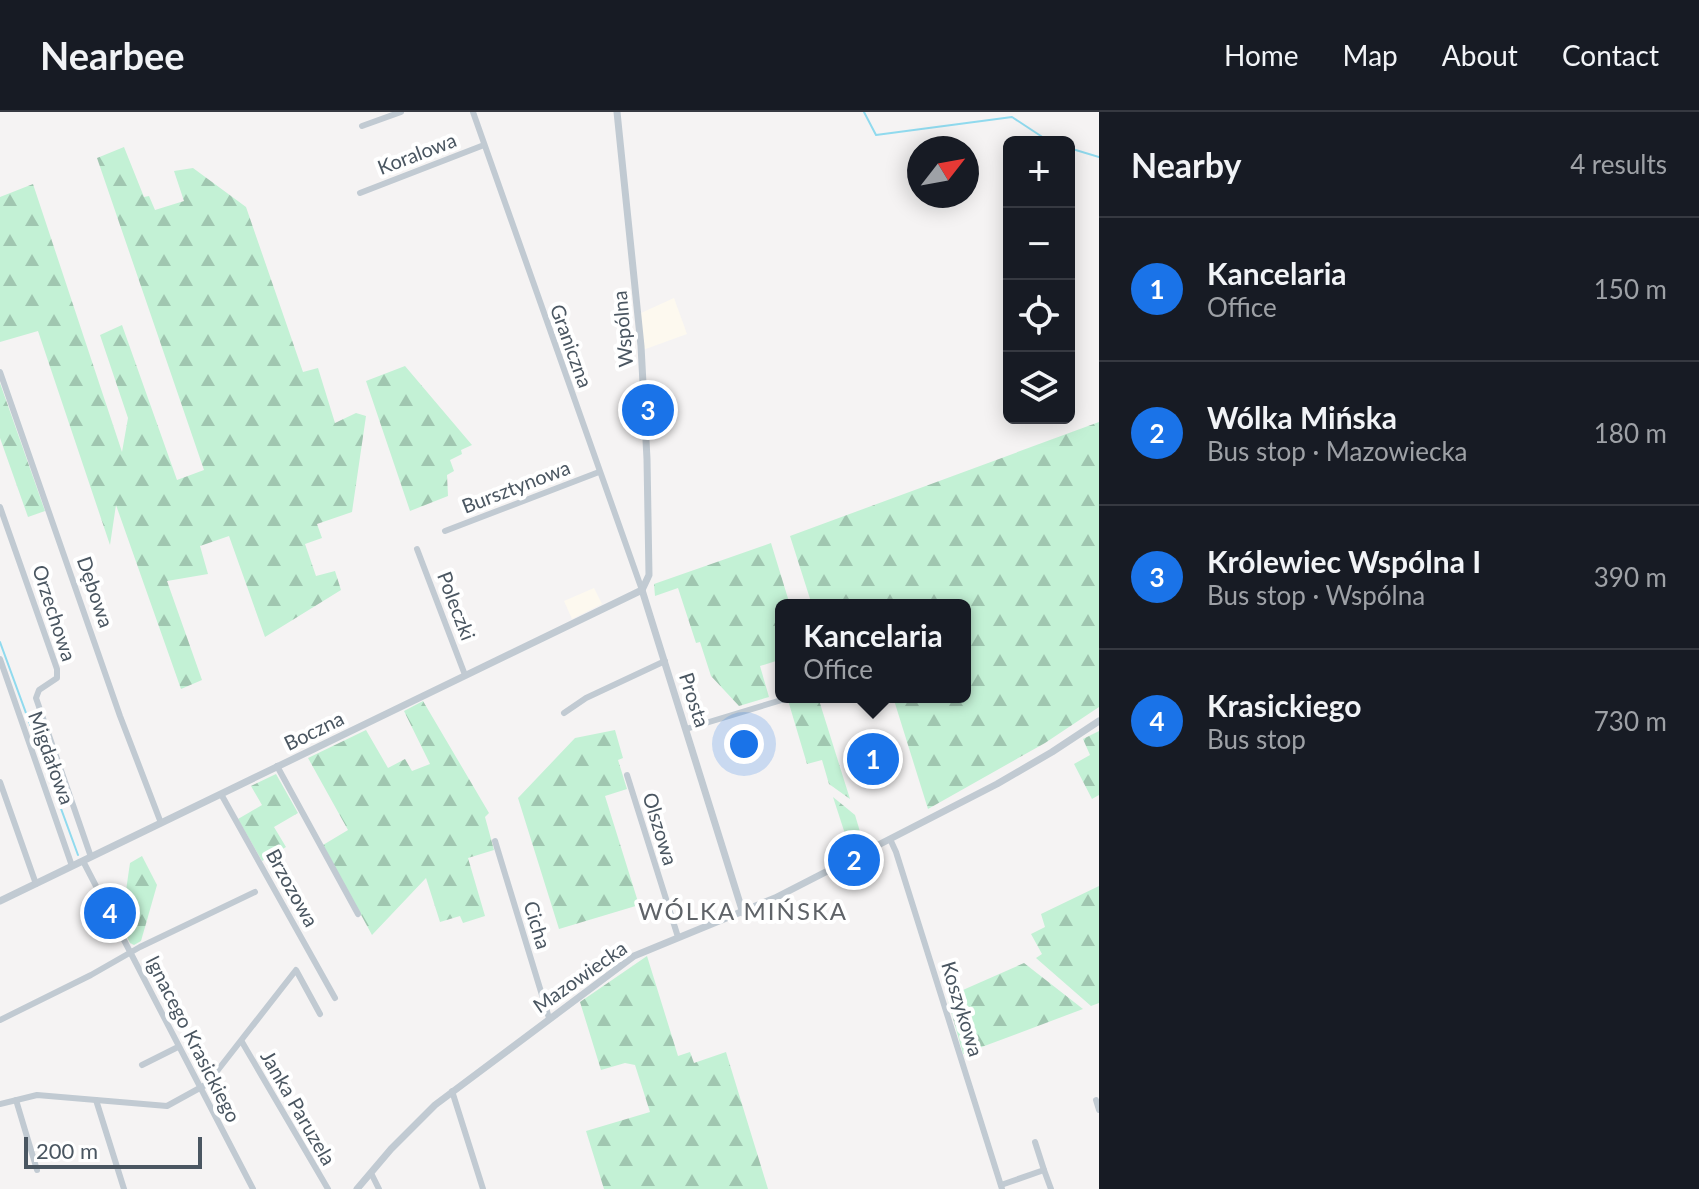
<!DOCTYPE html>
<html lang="en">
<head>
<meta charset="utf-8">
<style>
  :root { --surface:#171b24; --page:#20242c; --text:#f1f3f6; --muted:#9ea1a6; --line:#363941; --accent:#1a73e8 }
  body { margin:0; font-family:Lato,sans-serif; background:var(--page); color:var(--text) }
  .controls { position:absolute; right:24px; top:24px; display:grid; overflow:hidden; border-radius:12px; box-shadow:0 4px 20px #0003 }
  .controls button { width:72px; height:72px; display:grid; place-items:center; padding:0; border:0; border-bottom:2px solid var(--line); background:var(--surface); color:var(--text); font:40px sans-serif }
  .compass { position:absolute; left:907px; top:24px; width:72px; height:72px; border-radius:50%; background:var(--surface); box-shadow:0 4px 20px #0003; rotate:59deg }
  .scale { position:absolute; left:24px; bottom:20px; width:178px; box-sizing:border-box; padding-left:8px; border:4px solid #4a5661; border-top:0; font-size:22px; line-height:28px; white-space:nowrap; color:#4a5661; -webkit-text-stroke:6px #fff; paint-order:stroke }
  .you { position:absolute; left:744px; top:632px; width:28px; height:28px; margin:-20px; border:6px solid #fff; border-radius:50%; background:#1a73e8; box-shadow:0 0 0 12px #1a73e833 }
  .badge { display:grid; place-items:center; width:52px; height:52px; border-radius:50%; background:var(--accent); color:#fff; font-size:26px; font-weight:700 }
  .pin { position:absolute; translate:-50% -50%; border:4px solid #fff; box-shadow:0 2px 8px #0006 }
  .popup { position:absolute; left:775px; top:487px; width:196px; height:104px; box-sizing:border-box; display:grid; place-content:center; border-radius:12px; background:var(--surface); filter:drop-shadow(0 2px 6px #0005); font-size:26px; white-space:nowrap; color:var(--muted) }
  .popup b { font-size:30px; color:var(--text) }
  .popup::after { content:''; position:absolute; left:50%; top:100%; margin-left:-16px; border:16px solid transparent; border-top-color:var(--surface) }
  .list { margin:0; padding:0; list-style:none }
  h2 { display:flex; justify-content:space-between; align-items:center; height:104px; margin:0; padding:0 32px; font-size:34px }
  h2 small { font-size:26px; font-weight:400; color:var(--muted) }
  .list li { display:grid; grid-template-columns:52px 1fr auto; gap:24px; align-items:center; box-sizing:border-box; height:144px; padding:0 32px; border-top:2px solid var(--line) }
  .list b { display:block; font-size:30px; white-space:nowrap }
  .list p { margin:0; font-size:26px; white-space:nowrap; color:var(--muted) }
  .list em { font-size:26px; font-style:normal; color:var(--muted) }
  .icon { flex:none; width:44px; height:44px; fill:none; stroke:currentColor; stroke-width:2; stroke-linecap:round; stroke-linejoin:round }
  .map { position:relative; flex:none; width:1099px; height:1077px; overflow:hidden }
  header { display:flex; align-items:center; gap:48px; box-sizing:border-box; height:112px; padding:0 40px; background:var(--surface); border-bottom:2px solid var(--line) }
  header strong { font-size:38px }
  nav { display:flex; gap:44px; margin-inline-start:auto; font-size:28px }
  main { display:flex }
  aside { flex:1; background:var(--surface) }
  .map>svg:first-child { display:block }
  .commercial { fill:#fdf9ef }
  .forest { fill:url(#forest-firs) }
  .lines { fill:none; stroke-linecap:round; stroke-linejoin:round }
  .stream { stroke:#90daee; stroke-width:2 }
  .minor { stroke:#c1cad2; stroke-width:6 }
  .tertiary { stroke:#c1cad2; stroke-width:7 }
  .labels { text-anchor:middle; stroke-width:8; stroke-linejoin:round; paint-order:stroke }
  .street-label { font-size:20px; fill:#4a5661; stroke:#fff }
  .quarter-label { font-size:24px; letter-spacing:2px; fill:#5f6368; stroke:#fff }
</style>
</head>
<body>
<header>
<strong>Nearbee</strong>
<nav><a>Home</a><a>Map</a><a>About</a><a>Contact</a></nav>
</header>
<main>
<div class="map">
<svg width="1099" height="1077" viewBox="0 0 1099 1077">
  <defs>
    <pattern id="forest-firs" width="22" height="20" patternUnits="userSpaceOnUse" patternTransform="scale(2)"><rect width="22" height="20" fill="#c3f1d5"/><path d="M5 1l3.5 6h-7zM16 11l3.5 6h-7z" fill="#a0c6b0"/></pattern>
  </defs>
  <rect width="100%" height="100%" fill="#f5f3f3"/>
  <g class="commercial">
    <polygon points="674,186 687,222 643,238 641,201"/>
    <polygon points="594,476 602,492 572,507 564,489"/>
  </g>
  <g class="forest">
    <polygon points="124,35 144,85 149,84 155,98 184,89 174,59 193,56 246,95 303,260 318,256 335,311 356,301 366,304 352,400 317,412 322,426 305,432 316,464 335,459 341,478 265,525 229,424 200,434 208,462 167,469 202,568 181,577 116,393 110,433 38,219 0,230 0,85 33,72 122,340 128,306 100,223 122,213 177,368 204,358 97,46"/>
    <polygon points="405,254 472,333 461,338 462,342 450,348 454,359 447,363 448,384 410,399 366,269"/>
    <polygon points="0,271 45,399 28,405 0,326"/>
    <polygon points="1099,310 1099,595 1045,631 928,697 893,585 965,585 965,493 812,493 790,424"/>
    <polygon points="771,431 790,493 781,493 781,566 776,549 760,554 769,585 739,594 711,564 700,530 696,531 678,476 655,484 654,472"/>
    <polygon points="787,585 818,585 850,687 829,672 822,648 807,652"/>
    <polygon points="423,589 489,701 485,705 494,738 468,746 485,804 463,811 460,804 440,810 426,766 372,823 323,733 348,718 308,646 366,618 388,656 405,647 412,659 430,652 404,599"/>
    <polygon points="615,618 623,646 618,648 627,677 605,684 639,793 559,817 518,686 575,626"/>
    <polygon points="1099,619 1099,683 1092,687 1074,652 1090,643 1083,627"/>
    <polygon points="276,662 298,701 274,715 286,735 262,749 238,707 262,693 251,674"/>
    <polygon points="833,685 855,703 861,723 847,728"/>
    <polygon points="142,744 157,773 141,829 134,833 130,831 121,813 130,751"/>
    <polygon points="1099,774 1099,891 1091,894 1036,846 1042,842 1031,822 1045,815 1041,802"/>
    <polygon points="647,844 678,944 690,940 694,951 726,940 768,1077 604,1077 586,1019 650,1000 635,953 625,951 601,958 580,890"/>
    <polygon points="1024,851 1083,897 963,942 947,885"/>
  </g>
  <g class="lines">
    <g class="stream">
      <polyline points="864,0 876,23 1012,5 1050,30"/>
      <polyline points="1069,36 1099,45"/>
      <polyline points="0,530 78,743"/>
    </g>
    <g class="minor">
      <polyline points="473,0 642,478"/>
      <polyline points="362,14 401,0"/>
      <polyline points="360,81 484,33"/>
      <polyline points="0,260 120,604 161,711"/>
      <polyline points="0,395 57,557 57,566 39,578 36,586 91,745"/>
      <polyline points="445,419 599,360"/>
      <polyline points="417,437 465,563"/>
      <polyline points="0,547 72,754"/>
      <polyline points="564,601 586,586 665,549"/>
      <polyline points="686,617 785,587"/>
      <polyline points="277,654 358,802"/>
      <polyline points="627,663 678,825"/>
      <polyline points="0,670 36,772"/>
      <polyline points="221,682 335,886"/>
      <polyline points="890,727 896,740 1002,1077"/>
      <polyline points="495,729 549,906"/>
      <polyline points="83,749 253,1077"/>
      <polyline points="0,908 91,863 140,835 255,780"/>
      <polyline points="242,930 328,1077"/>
      <polyline points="142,953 178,935"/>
      <polyline points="452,979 483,1077"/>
      <polyline points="16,988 37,1058"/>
      <polyline points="96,988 124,1077"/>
      <polyline points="1096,988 1099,998"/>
      <polyline points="0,992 37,983 167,994 207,972 296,858 320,902"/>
      <polyline points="1044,1058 1051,1077"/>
      <polyline points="371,1061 379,1077"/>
      <polyline points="1001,1073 1044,1058 1035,1030"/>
    </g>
    <g class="tertiary">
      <polyline points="617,0 641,234 647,347 649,463 642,478"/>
      <polyline points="642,478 743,801"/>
      <polyline points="0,789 642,478"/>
      <polyline points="357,1077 391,1037 435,993 634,844 775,786 997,672 1052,640 1099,609"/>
    </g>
  </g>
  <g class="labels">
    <g class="street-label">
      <text transform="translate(417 42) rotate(-21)" y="7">Koralowa</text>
      <text transform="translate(623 217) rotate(-95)" y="7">Wspólna</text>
      <text transform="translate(571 234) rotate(70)" y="7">Graniczna</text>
      <text transform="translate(516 375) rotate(-21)" y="7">Bursztynowa</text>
      <text transform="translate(95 480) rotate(71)" y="7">Dębowa</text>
      <text transform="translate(456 494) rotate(69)" y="7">Poleczki</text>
      <text transform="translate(54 501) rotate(72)" y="7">Orzechowa</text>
      <text transform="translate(694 588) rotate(72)" y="7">Prosta</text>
      <text transform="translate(314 619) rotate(-26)" y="7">Boczna</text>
      <text transform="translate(51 646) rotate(70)" y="7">Migdałowa</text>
      <text transform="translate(660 717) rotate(73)" y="7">Olszowa</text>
      <text transform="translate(292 776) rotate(61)" y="7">Brzozowa</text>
      <text transform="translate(537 813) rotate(73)" y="7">Cicha</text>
      <text transform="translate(580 865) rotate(-35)" y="7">Mazowiecka</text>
      <text transform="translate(962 897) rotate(73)" y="7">Koszykowa</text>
      <text transform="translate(193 927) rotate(63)" y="7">Ignacego Krasickiego</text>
      <text transform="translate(298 996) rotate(60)" y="7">Janka Paruzela</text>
    </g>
    <g class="quarter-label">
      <text x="743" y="808">WÓLKA MIŃSKA</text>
    </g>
  </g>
</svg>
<div class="controls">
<button>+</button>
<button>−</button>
<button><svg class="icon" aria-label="locate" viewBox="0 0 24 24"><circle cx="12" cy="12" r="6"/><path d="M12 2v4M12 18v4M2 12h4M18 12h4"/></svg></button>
<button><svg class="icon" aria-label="layers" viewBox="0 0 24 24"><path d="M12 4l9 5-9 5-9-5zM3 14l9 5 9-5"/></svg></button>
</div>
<svg class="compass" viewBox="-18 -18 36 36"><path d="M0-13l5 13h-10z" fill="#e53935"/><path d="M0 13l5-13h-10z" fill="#9ea1a6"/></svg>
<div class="scale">200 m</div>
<div class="you"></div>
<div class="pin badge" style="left:873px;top:647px">1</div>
<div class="popup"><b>Kancelaria</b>Office</div>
<div class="pin badge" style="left:854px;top:748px">2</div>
<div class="pin badge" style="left:648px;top:298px">3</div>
<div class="pin badge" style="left:110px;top:801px">4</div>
</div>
<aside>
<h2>Nearby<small>4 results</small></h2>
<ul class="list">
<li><span class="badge">1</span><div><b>Kancelaria</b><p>Office</p></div><em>150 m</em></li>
<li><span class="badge">2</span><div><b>Wólka Mińska</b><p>Bus stop · Mazowiecka</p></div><em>180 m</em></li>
<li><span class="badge">3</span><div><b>Królewiec Wspólna I</b><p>Bus stop · Wspólna</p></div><em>390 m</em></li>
<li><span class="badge">4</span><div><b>Krasickiego</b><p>Bus stop</p></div><em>730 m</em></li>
</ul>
</aside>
</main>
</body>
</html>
